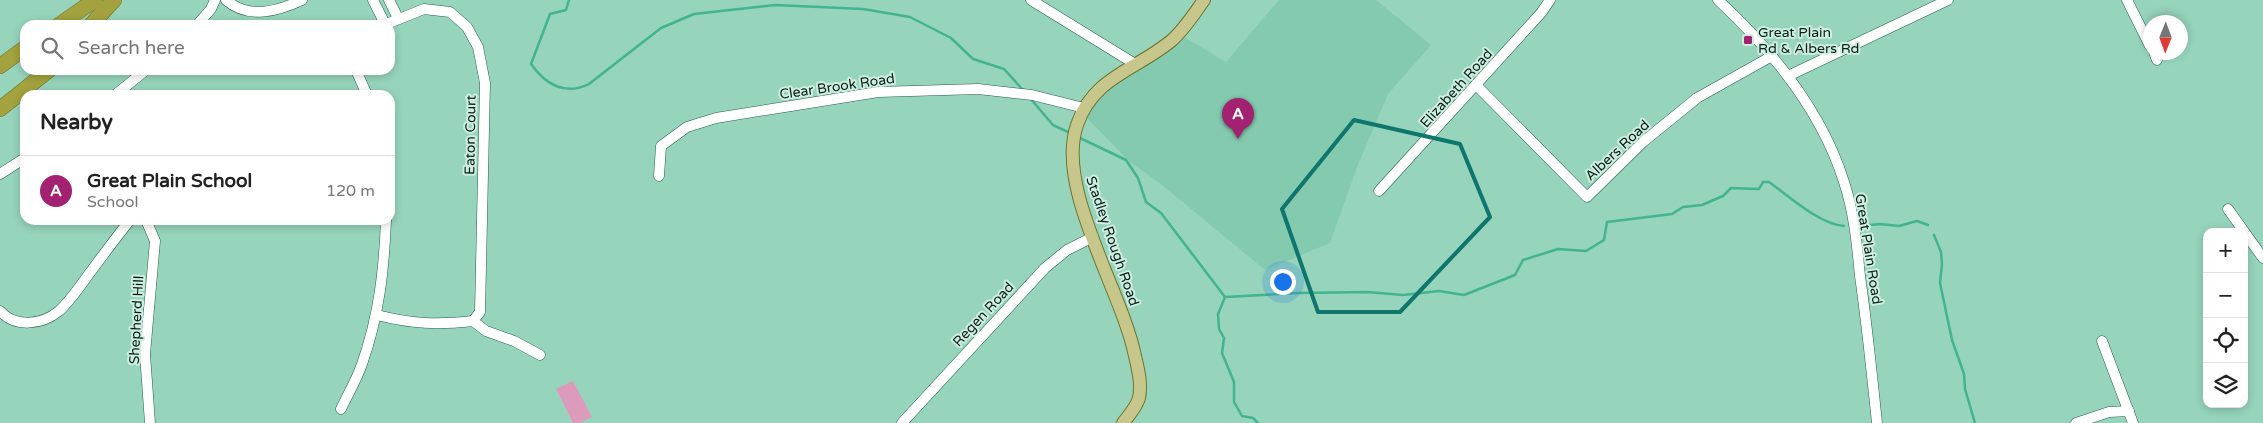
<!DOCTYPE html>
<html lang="en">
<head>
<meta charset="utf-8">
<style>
  :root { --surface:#fff; --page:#f2f2f2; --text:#222; --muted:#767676; --line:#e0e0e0; --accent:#a32171 }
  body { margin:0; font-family:"Varela Round",sans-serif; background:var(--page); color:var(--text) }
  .controls { position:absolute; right:15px; bottom:15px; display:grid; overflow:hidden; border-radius:10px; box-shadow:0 2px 8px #0003 }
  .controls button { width:45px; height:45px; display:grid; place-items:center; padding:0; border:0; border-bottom:1px solid var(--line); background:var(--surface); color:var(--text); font:25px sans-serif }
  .compass { position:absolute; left:2143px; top:15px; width:45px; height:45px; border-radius:50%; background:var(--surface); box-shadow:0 2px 8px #0003; rotate:181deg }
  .you { position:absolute; left:1282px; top:281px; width:18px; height:18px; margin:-12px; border:4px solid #fff; border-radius:50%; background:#1a73e8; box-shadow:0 0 0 8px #1a73e833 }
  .badge { display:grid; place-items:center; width:32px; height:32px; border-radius:50%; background:var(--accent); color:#fff; font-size:16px; font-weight:700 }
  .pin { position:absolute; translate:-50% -41px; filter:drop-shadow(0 1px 2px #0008) }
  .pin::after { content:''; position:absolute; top:26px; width:18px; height:15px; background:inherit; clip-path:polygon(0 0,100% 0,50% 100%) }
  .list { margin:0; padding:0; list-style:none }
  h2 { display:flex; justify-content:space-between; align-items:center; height:65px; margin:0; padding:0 20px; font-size:21px }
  h2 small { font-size:16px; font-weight:400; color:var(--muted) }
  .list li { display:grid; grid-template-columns:32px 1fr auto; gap:15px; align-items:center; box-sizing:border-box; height:70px; padding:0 20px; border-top:1px solid var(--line) }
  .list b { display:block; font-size:19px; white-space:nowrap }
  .list p { margin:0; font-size:16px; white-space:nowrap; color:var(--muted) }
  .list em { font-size:16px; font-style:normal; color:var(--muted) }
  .icon { flex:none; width:28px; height:28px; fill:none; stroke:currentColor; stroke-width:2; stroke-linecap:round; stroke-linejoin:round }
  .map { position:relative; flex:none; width:2263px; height:423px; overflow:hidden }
  .search { position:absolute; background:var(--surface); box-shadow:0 2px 8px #0003; left:20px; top:20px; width:375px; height:55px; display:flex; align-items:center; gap:12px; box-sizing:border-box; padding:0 18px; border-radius:15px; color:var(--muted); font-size:19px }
  .panel { position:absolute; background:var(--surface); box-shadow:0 2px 8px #0003; left:20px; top:90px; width:375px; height:135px; border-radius:15px }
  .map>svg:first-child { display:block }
  .built { fill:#83caaf }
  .green { fill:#dd9bbc }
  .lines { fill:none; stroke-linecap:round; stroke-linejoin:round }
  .stream { stroke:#42b490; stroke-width:2.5 }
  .minor-casing { stroke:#22604b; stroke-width:11 }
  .major-casing { stroke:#6d7531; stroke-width:14 }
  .highway-casing { stroke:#6d7531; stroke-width:16 }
  .minor { stroke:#fff; stroke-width:10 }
  .major { stroke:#c8c78b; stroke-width:12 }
  .highway { stroke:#a3a23e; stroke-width:15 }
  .marked { fill:none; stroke:#0f766e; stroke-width:4; stroke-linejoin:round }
  .poi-dot { fill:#a32171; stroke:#cfede1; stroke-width:2 }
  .labels { text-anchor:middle; stroke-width:4; stroke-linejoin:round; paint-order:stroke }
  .poi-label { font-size:14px; fill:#082219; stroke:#cfede1; text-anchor:start }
  .street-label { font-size:14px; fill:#082219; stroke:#cfede1 }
</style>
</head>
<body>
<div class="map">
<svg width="2263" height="423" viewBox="0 0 2263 423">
  <rect width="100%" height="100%" fill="#96d4bc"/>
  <polygon class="built" points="1279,0 1376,0 1431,45 1388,94 1357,167 1330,243 1265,270 1161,184 1129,161 1085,116 1094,103 1110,88 1168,52 1184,37 1226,62"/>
  <polygon class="green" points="573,381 592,417 580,423 573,423 556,389"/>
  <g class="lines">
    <g class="stream">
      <path d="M569,0L566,10L550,14L531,64C545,84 565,96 589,84L661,28L694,14L775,5L863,9L910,17L951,38L973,59L1004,69L1023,90"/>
      <polyline points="1030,98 1053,125 1070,133"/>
      <path d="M1080,138L1126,160L1138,178L1146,202L1161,213L1225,297L1298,293L1367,292L1403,295L1439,291L1464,295L1515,275L1523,260L1558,249L1586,251L1604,240L1607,222L1672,214L1683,207L1702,205L1723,196L1731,188L1759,189L1763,182H1769C1789,196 1819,224 1844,226"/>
      <polyline points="1860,226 1880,224 1899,226 1917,221 1928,225"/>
      <polyline points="1934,235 1941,252 1942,264 1940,283 1952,340 1964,374 1965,389 1975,423"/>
      <polyline points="1225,297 1218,314 1219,329 1224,338 1222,353 1234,382 1234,402 1242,416 1253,418 1258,423"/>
    </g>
    <defs>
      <g id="minor">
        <path d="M226,0C249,20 278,11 302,0"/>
        <polyline points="373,0 385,24"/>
        <polyline points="389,0 398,18"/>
        <polyline points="1031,0 1135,64"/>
        <path d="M1718,0C1772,50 1822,111 1844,182C1854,212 1857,244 1860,276C1867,325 1872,374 1877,423"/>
        <polyline points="2127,0 2150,46"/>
        <polyline points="197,25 211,9 215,0"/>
        <polyline points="384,25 424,9 450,12 467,27 478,47 485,83 480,312 473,321 486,331 514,341 540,355"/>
        <polyline points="2154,52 2157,60"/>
        <polyline points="356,70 367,95"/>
        <polyline points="1788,76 1948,0"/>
        <polyline points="1477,86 1587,197 1643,142 1697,98 1772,56"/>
        <polyline points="115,95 146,70"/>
        <polyline points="0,174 25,158"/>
        <polyline points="659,176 661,146 687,127 716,118 878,92 978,89 1032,95 1084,108"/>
        <polyline points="1379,191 1541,13 1550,0"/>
        <polyline points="2228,209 2263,258"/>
        <polyline points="146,220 155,241 145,354 150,423"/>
        <path d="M0,311C15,328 42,325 59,311C69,302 78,289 86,278C100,259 115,239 130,220"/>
        <path d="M377,315C412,324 437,325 473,321"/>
        <polyline points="2102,341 2133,423"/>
        <path d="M341,409C348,394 357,379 362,364C379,316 384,270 386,220"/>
        <polyline points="902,423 1045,268 1067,250 1093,237"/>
        <polyline points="2076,423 2109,412 2129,411"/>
      </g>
      <path id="major" d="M1123,423C1129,415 1136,408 1139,398C1142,384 1138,369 1135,356C1122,291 1055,188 1077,125C1093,77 1136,70 1171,41C1184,30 1194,14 1204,0"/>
      <g id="highway">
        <polyline points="59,25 95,0"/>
        <polyline points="91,25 114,0"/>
        <polyline points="0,66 25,48"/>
        <polyline points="0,109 49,70"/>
      </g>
    </defs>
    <use href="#minor" class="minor-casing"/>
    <use href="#major" class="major-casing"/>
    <use href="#highway" class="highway-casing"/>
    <use href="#minor" class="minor"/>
    <use href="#major" class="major"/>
    <use href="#highway" class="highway"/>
  </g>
  <path class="marked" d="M1354,120L1460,144L1490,217L1400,312H1318L1282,209Z"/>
  <rect class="poi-dot" x="1743" y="35" width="10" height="10" rx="2.5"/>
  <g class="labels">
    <g class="poi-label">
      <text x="1758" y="37">Great Plain<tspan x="1758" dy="16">Rd &amp; Albers Rd</tspan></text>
    </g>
    <g class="street-label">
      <text transform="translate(837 86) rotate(-8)" y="5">Clear Brook Road</text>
      <text transform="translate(1456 88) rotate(-48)" y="5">Elizabeth Road</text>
      <text transform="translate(470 135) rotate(-89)" y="5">Eaton Court</text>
      <text transform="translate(1617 150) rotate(-43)" y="5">Albers Road</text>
      <text transform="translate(1113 241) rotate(71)" y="5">Stadley Rough Road</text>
      <text transform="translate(1869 249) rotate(81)" y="5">Great Plain Road</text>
      <text transform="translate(983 314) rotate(-47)" y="5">Regen Road</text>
      <text transform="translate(136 320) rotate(-87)" y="5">Shepherd Hill</text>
    </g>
  </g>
</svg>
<div class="controls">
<button>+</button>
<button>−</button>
<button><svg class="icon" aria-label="locate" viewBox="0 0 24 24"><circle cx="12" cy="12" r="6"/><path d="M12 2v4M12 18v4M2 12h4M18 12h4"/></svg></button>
<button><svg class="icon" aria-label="layers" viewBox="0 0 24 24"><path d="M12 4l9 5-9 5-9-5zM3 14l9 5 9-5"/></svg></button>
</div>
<svg class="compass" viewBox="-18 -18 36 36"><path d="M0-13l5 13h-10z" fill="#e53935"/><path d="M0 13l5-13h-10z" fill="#767676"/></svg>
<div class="you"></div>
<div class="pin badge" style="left:1238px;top:139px">A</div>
<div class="search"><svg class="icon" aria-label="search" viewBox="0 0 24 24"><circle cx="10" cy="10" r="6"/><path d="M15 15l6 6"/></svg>Search here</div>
<section class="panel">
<h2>Nearby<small></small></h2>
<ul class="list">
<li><span class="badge">A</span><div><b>Great Plain School</b><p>School</p></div><em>120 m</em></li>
</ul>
</section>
</div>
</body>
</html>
